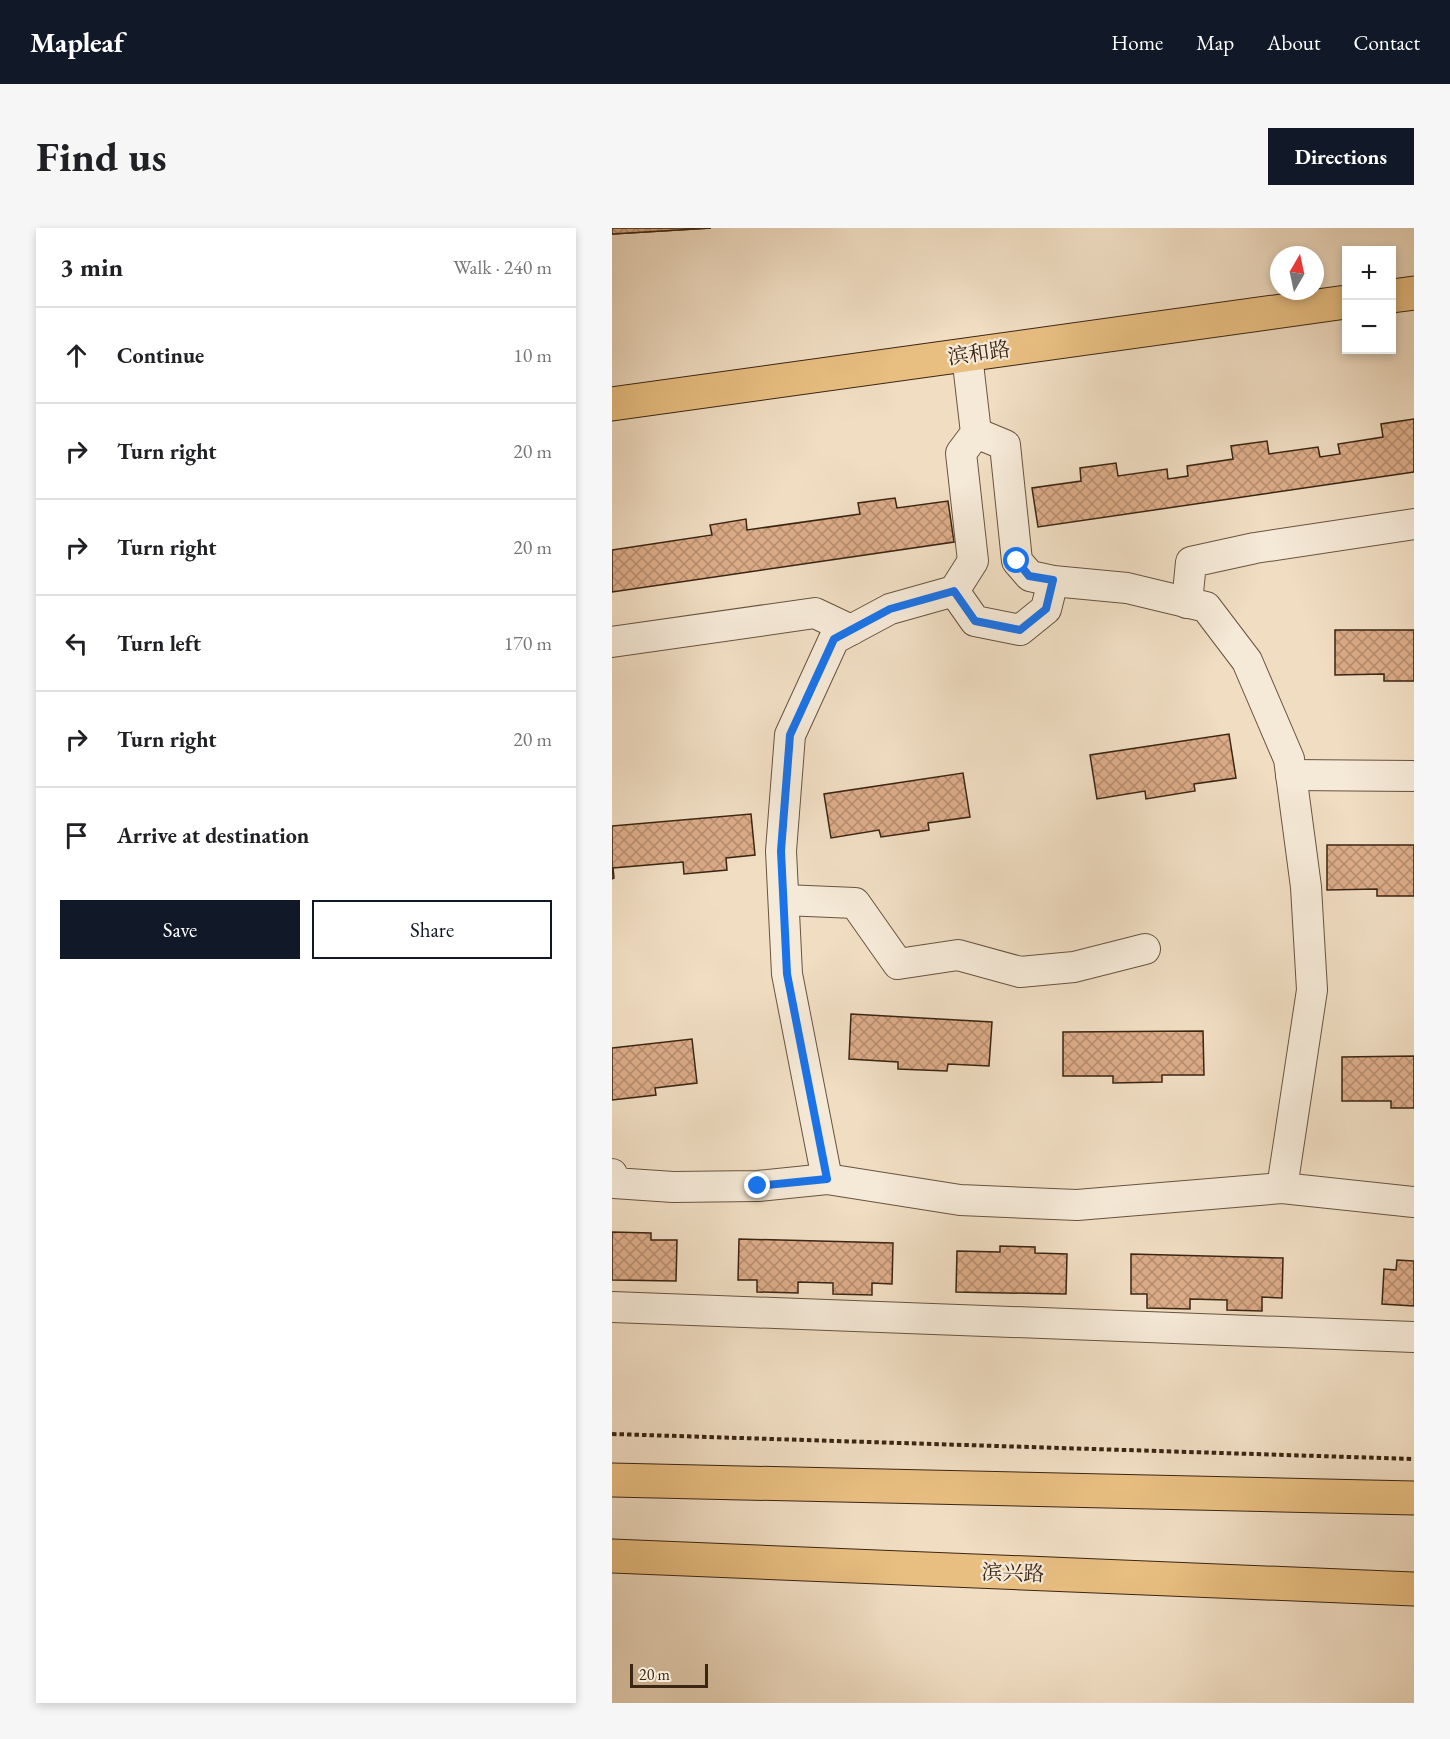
<!DOCTYPE html>
<html lang="en">
<head>
<meta charset="utf-8">
<style>
  :root { --surface:#fff; --page:#f6f6f6; --text:#202124; --muted:#757577; --line:#e0e0e0; --accent:#111827 }
  body { margin:0; font-family:"EB Garamond","Noto Serif SC",serif; background:var(--page); color:var(--text) }
  .controls { position:absolute; right:18px; top:18px; display:grid; overflow:hidden; border-radius:0px; box-shadow:0 3px 9px #0003 }
  .controls button { width:54px; height:54px; display:grid; place-items:center; padding:0; border:0; border-bottom:2px solid var(--line); background:var(--surface); color:var(--text); font:30px sans-serif }
  .compass { position:absolute; left:658px; top:18px; width:54px; height:54px; border-radius:50%; background:var(--surface); box-shadow:0 3px 9px #0003; rotate:9deg }
  .scale { position:absolute; left:18px; bottom:15px; width:78px; box-sizing:border-box; padding-left:6px; border:3px solid #3b2513; border-top:0; font-size:16px; line-height:21px; white-space:nowrap; color:#3b2513; -webkit-text-stroke:4px #f5e9d7; paint-order:stroke }
  .stop { position:absolute; width:18px; height:18px; margin:-14px; border:4px solid #1a73e8; border-radius:50%; background:#fff }
  .stop.end { background:#1a73e8; border-color:#fff; box-shadow:0 2px 6px #0008 }
  .list { margin:0; padding:0; list-style:none }
  h2 { display:flex; justify-content:space-between; align-items:center; height:78px; margin:0; padding:0 24px; font-size:26px }
  h2 small { font-size:20px; font-weight:400; color:var(--muted) }
  .list li { display:grid; grid-template-columns:39px 1fr auto; gap:18px; align-items:center; box-sizing:border-box; height:96px; padding:0 24px; border-top:2px solid var(--line) }
  .list b { display:block; font-size:22px; white-space:nowrap }
  .list em { font-size:20px; font-style:normal; color:var(--muted) }
  .actions { display:flex; gap:12px; padding:18px 24px }
  .actions a { flex:1; padding:14px 0; border:2px solid var(--accent); border-radius:0px; text-align:center; font-size:21px; color:var(--accent) }
  .actions .main { background:var(--accent); color:#fff }
  .icon { flex:none; width:33px; height:33px; fill:none; stroke:currentColor; stroke-width:2; stroke-linecap:round; stroke-linejoin:round }
  .map { position:relative; flex:none; width:802px; height:1475px; overflow:hidden; border-radius:0px }
  header { display:flex; align-items:center; gap:36px; box-sizing:border-box; height:84px; padding:0 30px; background:var(--accent); color:#fff }
  header strong { font-size:28px }
  nav { display:flex; gap:33px; margin-inline-start:auto; font-size:21px }
  .intro { display:flex; align-items:center; justify-content:space-between; box-sizing:border-box; height:144px; padding:0 36px }
  h1 { margin:0; font-size:42px }
  .button { padding:15px 27px; border-radius:0px; background:var(--accent); color:#fff; font-size:21px; font-weight:700 }
  main { display:flex; gap:36px; padding:0 36px }
  aside { flex:1; background:var(--surface); border-radius:0px; box-shadow:0 3px 9px #0003 }
  .map>svg:first-child { display:block }
  .building { fill:url(#building-cross-hatch); stroke:#3b2513; stroke-width:1.5 }
  .lines { fill:none; stroke-linecap:round; stroke-linejoin:round }
  .minor-casing { stroke:#68533f; stroke-width:32 }
  .major-casing { stroke:#3b2513; stroke-width:35 }
  .path { stroke:#3b2513; stroke-width:4; stroke-dasharray:4.5 3; stroke-linecap:butt }
  .minor { stroke:#f5e9d7; stroke-width:30 }
  .major { stroke:#e8be81; stroke-width:33 }
  .route { stroke:#1a73e8; stroke-width:8 }
  .labels { text-anchor:middle; stroke-width:4.5; stroke-linejoin:round; paint-order:stroke }
  .street-label { font-size:21px; fill:#3b2513; stroke:#f5e9d7 }
</style>
</head>
<body>
<header>
<strong>Mapleaf</strong>
<nav><a>Home</a><a>Map</a><a>About</a><a>Contact</a></nav>
</header>
<div class="intro"><h1>Find us</h1><a class="button">Directions</a></div>
<main>
<aside>
<h2>3 min<small>Walk · 240 m</small></h2>
<ul class="list">
<li><svg class="icon" aria-label="ahead" viewBox="0 0 24 24"><path d="M12 20V5M6 11l6-6 6 6"/></svg><div><b>Continue</b></div><em>10 m</em></li>
<li><svg class="icon" aria-label="right" viewBox="0 0 24 24"><path d="M7 20v-9h11M14 6l5 5-5 5"/></svg><div><b>Turn right</b></div><em>20 m</em></li>
<li><svg class="icon" aria-label="right" viewBox="0 0 24 24"><path d="M7 20v-9h11M14 6l5 5-5 5"/></svg><div><b>Turn right</b></div><em>20 m</em></li>
<li><svg class="icon" aria-label="left" viewBox="0 0 24 24"><path d="M17 20v-9H6M10 6l-5 5 5 5"/></svg><div><b>Turn left</b></div><em>170 m</em></li>
<li><svg class="icon" aria-label="right" viewBox="0 0 24 24"><path d="M7 20v-9h11M14 6l5 5-5 5"/></svg><div><b>Turn right</b></div><em>20 m</em></li>
<li><svg class="icon" aria-label="arrive" viewBox="0 0 24 24"><path d="M6 21V4h12l-3 4 3 4H6"/></svg><div><b>Arrive at destination</b></div></li>
</ul>
<div class="actions"><a class="main">Save</a><a>Share</a></div>
</aside>
<div class="map">
<svg width="802" height="1475" viewBox="0 0 802 1475">
  <defs>
    <pattern id="building-cross-hatch" width="8" height="8" patternUnits="userSpaceOnUse" patternTransform="scale(1.5)"><rect width="8" height="8" fill="#dcac88"/><path d="M0 0l8 8M0 8l8-8" fill="none" stroke="#b48c6e"/></pattern>
  </defs>
  <rect width="100%" height="100%" fill="#f0ddc2"/>
  <filter id="stains"><feTurbulence type="fractalNoise" baseFrequency=".00333" numOctaves="4"/><feColorMatrix values="0 0 0 0 .2 0 0 0 0 .09 0 0 0 0 .02 0 0 0 .5 -.17"/></filter>
  <radialGradient id="worn" r=".72"><stop offset=".6" stop-color="#630" stop-opacity="0"/><stop offset="1" stop-color="#630" stop-opacity=".3"/></radialGradient>
  <g class="building">
    <polygon points="0,0 99,0 0,6"/>
    <polygon points="0,0 99,0 0,6"/>
    <polygon points="802,191 802,244 426,299 420,260 469,253 468,240 504,235 506,248 555,241 556,251 576,248 575,238 621,231 619,218 655,213 657,226 706,219 708,229 728,226 726,216 771,209 769,196"/>
    <polygon points="283,270 285,280 336,273 342,314 0,364 0,322 100,307 98,297 134,291 135,302 248,286 246,275"/>
    <polygon points="723,402 802,402 802,453 772,453 772,446 723,447"/>
    <polygon points="617,506 624,550 582,556 583,563 534,571 533,563 485,571 478,527"/>
    <polygon points="351,545 358,589 316,595 317,602 269,609 267,602 219,610 212,566"/>
    <polygon points="139,586 143,627 114,630 115,642 72,646 71,634 1,640 2,650 0,651 0,598"/>
    <polygon points="715,617 802,617 802,668 765,668 765,661 715,662"/>
    <polygon points="239,786 380,794 377,838 336,836 335,843 286,841 286,834 237,831"/>
    <polygon points="591,803 592,847 550,847 550,854 501,855 501,848 451,848 451,804"/>
    <polygon points="80,811 85,855 43,860 44,867 0,872 0,820"/>
    <polygon points="802,828 802,880 779,880 779,873 730,873 730,829"/>
    <polygon points="0,1004 39,1005 39,1012 65,1012 64,1053 0,1052"/>
    <polygon points="127,1011 281,1015 280,1056 260,1055 260,1067 221,1066 221,1055 186,1054 186,1065 145,1064 145,1052 126,1052"/>
    <polygon points="388,1018 423,1019 423,1025 455,1026 454,1066 344,1064 345,1023 388,1024"/>
    <polygon points="519,1026 671,1030 670,1070 650,1069 650,1083 615,1082 615,1072 578,1071 578,1081 535,1080 535,1066 519,1066"/>
    <polygon points="785,1032 802,1033 802,1078 770,1076 772,1041 784,1042"/>
  </g>
  <g class="lines">
    <defs>
      <g id="minor">
        <polyline points="355,127 364,205 349,225 361,333 342,363 363,393 408,402 434,381 441,353"/>
        <polyline points="364,205 393,217 405,333 418,348 441,353 515,360 594,379 635,433 677,531 694,659 700,762 670,960"/>
        <polyline points="575,375 579,334 643,320 802,296"/>
        <polyline points="0,414 203,385 239,402"/>
        <polyline points="679,547 802,548"/>
        <polyline points="172,672 243,675 286,736 346,727 408,744 462,739 533,721"/>
        <polyline points="0,946 2,955 61,959 146,958 215,951 348,972 465,977 670,960 802,974"/>
        <polyline points="215,951 175,746 169,623 178,507 222,411 278,381 342,363"/>
        <polyline points="0,1079 802,1109"/>
      </g>
      <g id="major">
        <polyline points="780,68 802,65"/>
        <polyline points="0,176 734,74"/>
        <polyline points="0,1252 802,1270"/>
        <polyline points="0,1328 802,1361"/>
      </g>
    </defs>
    <use href="#minor" class="minor-casing"/>
    <use href="#major" class="major-casing"/>
    <polyline class="path" points="0,1206 802,1231"/>
    <use href="#minor" class="minor"/>
    <use href="#major" class="major"/>
  </g>
  <g class="lines">
    <polyline class="route" points="146,958 215,951 175,746 169,623 178,507 222,411 278,381 342,363 363,393 408,402 434,381 441,352 417,348 405,333"/>
  </g>
  <g class="labels">
    <g class="street-label">
      <text transform="translate(367 125) rotate(-8)" y="7">滨和路</text>
      <text transform="translate(401 1345) rotate(2)" y="7">滨兴路</text>
    </g>
  </g>
  <rect width="100%" height="100%" filter="url(#stains)"/>
  <rect width="100%" height="100%" fill="url(#worn)"/>
</svg>
<div class="controls">
<button>+</button>
<button>−</button>
</div>
<svg class="compass" viewBox="-18 -18 36 36"><path d="M0-13l5 13h-10z" fill="#e53935"/><path d="M0 13l5-13h-10z" fill="#757577"/></svg>
<div class="scale">20 m</div>
<div class="stop" style="left:405px;top:333px"></div>
<div class="stop end" style="left:146px;top:958px"></div>
</div>
</main>
</body>
</html>
